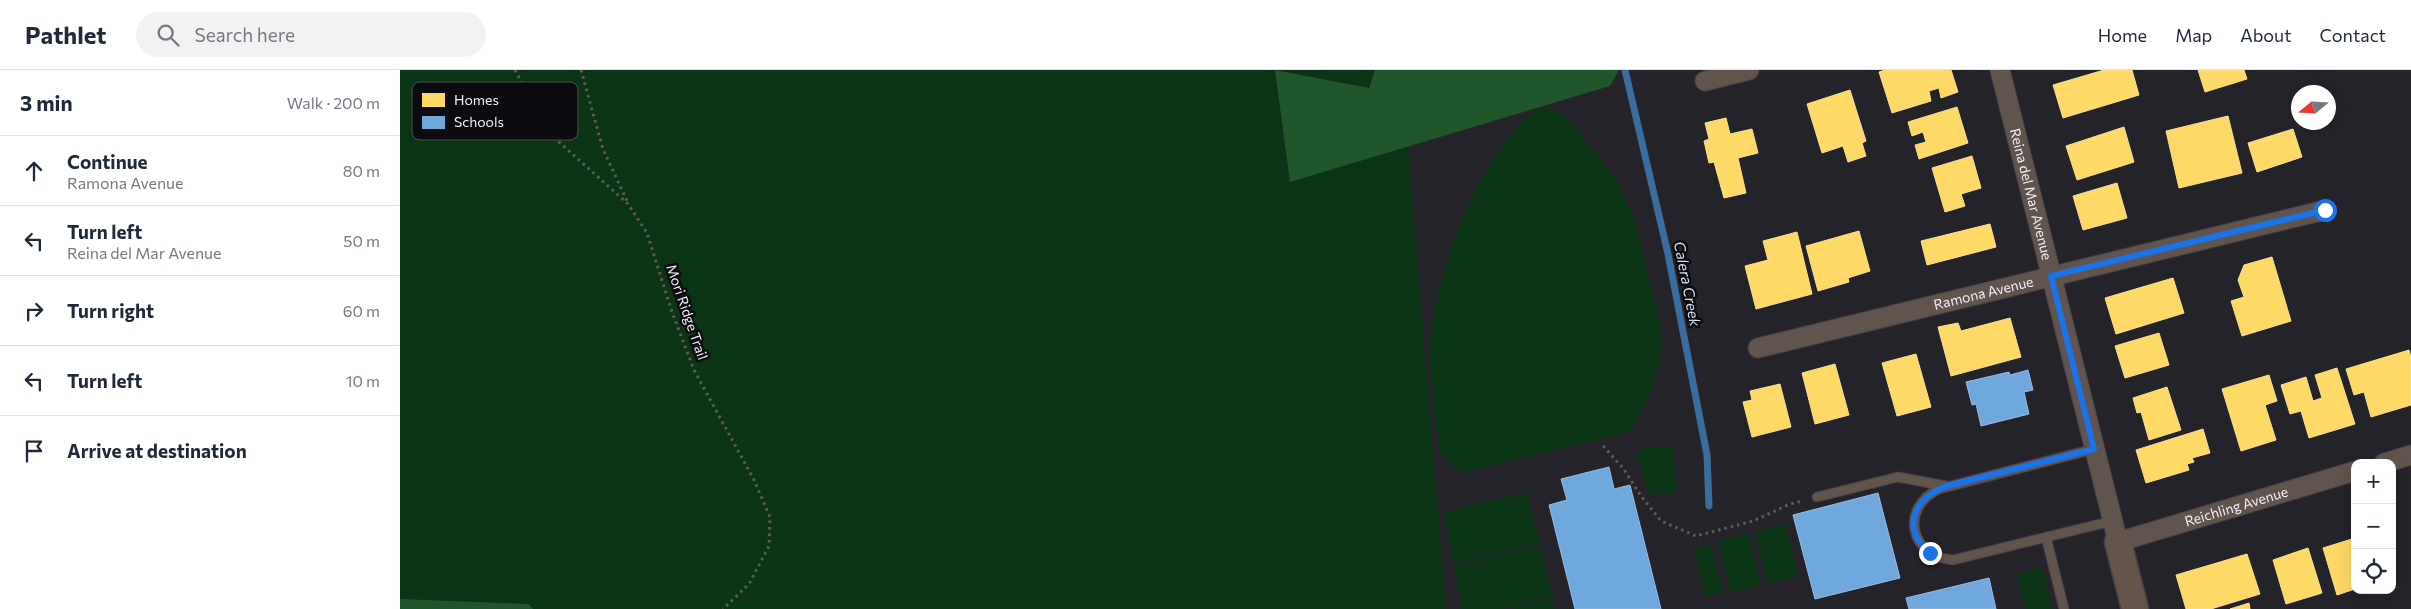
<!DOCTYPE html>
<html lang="en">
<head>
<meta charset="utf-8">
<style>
  :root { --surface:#fff; --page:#f2f2f3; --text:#1f2937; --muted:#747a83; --line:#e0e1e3 }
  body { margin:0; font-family:Commissioner,sans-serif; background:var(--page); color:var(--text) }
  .controls { position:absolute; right:15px; bottom:15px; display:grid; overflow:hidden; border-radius:10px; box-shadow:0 5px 20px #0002 }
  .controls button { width:45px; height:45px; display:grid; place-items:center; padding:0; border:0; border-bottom:1px solid var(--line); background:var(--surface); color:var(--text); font:25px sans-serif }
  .compass { position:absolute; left:1891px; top:15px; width:45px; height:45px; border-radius:50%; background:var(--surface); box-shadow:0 5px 20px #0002; rotate:252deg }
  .stop { position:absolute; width:15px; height:15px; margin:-11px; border:4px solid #1a73e8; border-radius:50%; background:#fff }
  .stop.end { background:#1a73e8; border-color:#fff; box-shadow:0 1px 5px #0008 }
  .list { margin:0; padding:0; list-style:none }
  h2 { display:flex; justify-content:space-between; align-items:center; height:65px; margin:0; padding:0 20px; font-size:21px }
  h2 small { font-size:16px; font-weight:400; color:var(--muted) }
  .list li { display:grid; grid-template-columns:32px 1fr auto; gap:15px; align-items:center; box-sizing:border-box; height:70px; padding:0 20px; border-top:1px solid var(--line) }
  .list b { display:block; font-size:19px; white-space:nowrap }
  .list p { margin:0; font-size:16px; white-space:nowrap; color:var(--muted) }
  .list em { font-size:16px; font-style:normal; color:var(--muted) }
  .icon { flex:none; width:28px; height:28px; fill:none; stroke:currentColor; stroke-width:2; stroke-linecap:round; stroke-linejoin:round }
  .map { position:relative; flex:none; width:2011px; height:539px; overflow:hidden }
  header { display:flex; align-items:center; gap:30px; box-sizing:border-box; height:70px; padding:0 25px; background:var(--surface); border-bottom:1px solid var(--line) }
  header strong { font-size:24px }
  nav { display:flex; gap:28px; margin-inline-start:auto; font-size:18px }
  .search { width:350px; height:45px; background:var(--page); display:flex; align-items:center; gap:12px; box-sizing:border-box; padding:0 18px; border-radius:28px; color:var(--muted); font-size:19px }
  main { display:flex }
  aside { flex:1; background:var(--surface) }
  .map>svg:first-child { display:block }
  .green { fill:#093514 }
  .forest { fill:#1f572a }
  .homes { fill:#ffd966; stroke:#fae092 }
  .schools { fill:#6fa8dc; stroke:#96bde4 }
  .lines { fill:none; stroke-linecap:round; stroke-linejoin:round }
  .stream { stroke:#396da0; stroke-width:7 }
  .lane-casing { stroke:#414046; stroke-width:11 }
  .street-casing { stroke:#414046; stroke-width:21 }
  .secondary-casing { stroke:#414046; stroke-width:29 }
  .path { stroke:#625a56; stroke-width:3; stroke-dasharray:2.5 4; stroke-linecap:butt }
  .lane { stroke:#61544c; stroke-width:9 }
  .street { stroke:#61544c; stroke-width:19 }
  .secondary { stroke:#645449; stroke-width:26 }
  .route { stroke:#1a73e8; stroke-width:6 }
  .labels { text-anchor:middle; stroke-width:5; stroke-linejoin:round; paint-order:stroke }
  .street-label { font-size:14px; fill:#f0eff7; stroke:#0c0b10 }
  .water-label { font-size:15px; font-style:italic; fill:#d1e0f0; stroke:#0c0b10 }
  .key { fill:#0c0b10; stroke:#504f55; stroke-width:1 }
  .key-label { font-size:14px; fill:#f0eff7 }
</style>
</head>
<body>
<header>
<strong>Pathlet</strong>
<div class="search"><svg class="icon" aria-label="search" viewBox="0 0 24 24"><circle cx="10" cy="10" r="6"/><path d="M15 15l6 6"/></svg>Search here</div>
<nav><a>Home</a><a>Map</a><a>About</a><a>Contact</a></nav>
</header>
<main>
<aside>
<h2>3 min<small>Walk · 200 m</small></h2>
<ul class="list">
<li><svg class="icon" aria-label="ahead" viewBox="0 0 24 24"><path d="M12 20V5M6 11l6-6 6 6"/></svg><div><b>Continue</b><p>Ramona Avenue</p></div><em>80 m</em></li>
<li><svg class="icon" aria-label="left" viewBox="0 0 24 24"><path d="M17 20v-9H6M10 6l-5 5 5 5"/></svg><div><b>Turn left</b><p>Reina del Mar Avenue</p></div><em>50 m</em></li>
<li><svg class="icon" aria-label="right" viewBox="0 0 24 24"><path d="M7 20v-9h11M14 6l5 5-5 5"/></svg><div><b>Turn right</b></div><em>60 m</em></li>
<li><svg class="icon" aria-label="left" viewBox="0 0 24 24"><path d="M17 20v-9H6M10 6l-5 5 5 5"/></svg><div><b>Turn left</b></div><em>10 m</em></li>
<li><svg class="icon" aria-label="arrive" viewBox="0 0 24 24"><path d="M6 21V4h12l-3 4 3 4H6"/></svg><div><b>Arrive at destination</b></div></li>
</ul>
</aside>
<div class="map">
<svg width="2011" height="539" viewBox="0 0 2011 539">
  <rect width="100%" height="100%" fill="#24232a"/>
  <g class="green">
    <polygon points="0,0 875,0 890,112 1008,77 1046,539 133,539 129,534 0,529"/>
    <polygon points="879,0 975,0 969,18"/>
    <path d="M1140,38L1152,39L1168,48L1217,111L1235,151L1262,263L1260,290L1252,319L1234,355L1221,364L1064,402L1051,395L1040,383C1036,361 1034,338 1032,315C1031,304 1028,292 1029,281C1034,208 1077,80 1140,38Z"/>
    <polygon points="1272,376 1277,422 1250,425 1237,386 1241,379"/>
    <polygon points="1127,422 1140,473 1054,494 1044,442"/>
    <polygon points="1385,454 1398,506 1368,514 1355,462"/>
    <polygon points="1348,463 1361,515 1331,523 1318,471"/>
    <polygon points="1311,475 1323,522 1305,526 1294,479"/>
    <polygon points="1140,476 1153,527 1102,539 1062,539 1054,496"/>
    <polygon points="1642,497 1653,539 1626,539 1617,504"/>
    <polygon points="1153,529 1155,539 1111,539"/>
  </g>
  <g class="forest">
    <polygon points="875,0 969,18 975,0 1219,0 1210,16 890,112"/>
    <polygon points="0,529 129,534 133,539 0,539"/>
  </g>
  <g class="homes">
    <polygon points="1485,0 1551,0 1558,22 1541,28 1539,18 1529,21 1531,31 1492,43 1479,2"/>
    <polygon points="1704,0 1732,0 1739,25 1663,48 1653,15"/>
    <polygon points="1798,0 1844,0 1847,9 1805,22"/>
    <polygon points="1450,20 1466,71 1462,73 1466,86 1448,92 1443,76 1422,83 1407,34"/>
    <polygon points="1557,37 1568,73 1519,89 1515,75 1526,72 1523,62 1512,66 1508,52"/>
    <polygon points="1828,46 1842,103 1779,118 1766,61"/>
    <polygon points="1326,48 1330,64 1352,59 1358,83 1338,88 1346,123 1324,128 1314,92 1309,93 1304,71 1309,69 1305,53"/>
    <polygon points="1724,57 1734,92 1677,110 1666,76"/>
    <polygon points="1893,59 1902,87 1857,102 1848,73"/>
    <polygon points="1572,86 1581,118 1561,124 1565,136 1545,142 1532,98"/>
    <polygon points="1717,113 1727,148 1683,160 1673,126"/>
    <polygon points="1590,154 1596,177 1527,195 1521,171"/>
    <polygon points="1459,161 1470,201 1448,208 1449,212 1418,221 1406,176"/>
    <polygon points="1397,162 1412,224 1356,239 1345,196 1368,190 1363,171"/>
    <polygon points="1872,187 1891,251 1842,266 1831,231 1844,227 1838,210 1844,195"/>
    <polygon points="1773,208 1784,243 1716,264 1705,228"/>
    <polygon points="1610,248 1621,287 1551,306 1538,257 1558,253 1561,261"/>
    <polygon points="1759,263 1769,295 1725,308 1715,276"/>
    <polygon points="2009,280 2011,287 2011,335 1971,347 1964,322 1954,325 1946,299"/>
    <polygon points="1516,284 1531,337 1497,346 1482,293"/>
    <polygon points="1435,294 1449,345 1415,354 1402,303"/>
    <polygon points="1937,298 1955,354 1909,368 1901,341 1890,344 1881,315 1906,307 1913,331 1922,328 1915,305"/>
    <polygon points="1869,305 1877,331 1865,335 1876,370 1841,381 1822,319"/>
    <polygon points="1380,314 1391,357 1352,367 1343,332 1352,330 1350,321"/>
    <polygon points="1767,317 1781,360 1749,370 1741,342 1737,343 1733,328"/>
    <polygon points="1803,359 1810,383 1792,388 1794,392 1787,394 1789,400 1746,413 1736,380"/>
    <polygon points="1955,468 1955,519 1937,525 1923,478"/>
    <polygon points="1908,478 1922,523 1886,534 1873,490"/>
    <polygon points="1847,484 1860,524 1811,539 1786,539 1776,505"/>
    <polygon points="1849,533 1850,539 1830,539"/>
  </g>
  <g class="schools">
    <polygon points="1628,300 1633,320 1624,322 1629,344 1581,356 1576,334 1572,335 1566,312 1609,302 1610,305"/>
    <polygon points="1209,397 1214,419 1230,415 1261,539 1175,539 1149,435 1167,430 1161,409"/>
    <polygon points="1478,423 1500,508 1415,529 1393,445"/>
    <polygon points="1589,508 1596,539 1509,539 1506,528"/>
  </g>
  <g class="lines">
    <polyline class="stream" points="1225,0 1268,184 1307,385 1309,436"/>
    <defs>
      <g id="lane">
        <path d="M1694,379L1539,419C1499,438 1510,487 1553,490L1712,451"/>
        <polyline points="1417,427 1498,407 1546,416"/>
        <polyline points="1646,467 1664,539"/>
      </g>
      <g id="street">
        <path id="s1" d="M1600,0L1718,472L1955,401"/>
        <polyline points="1305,11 1349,0"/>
        <path id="s2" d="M1358,278L1925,140"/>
        <polyline points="1984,393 2011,385"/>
      </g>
      <polyline id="secondary" points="1718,472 1735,539"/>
    </defs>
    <use href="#lane" class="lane-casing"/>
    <use href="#street" class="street-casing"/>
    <use href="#secondary" class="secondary-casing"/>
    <g class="path">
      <polyline points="115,0 149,63 228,134 247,163 272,242 294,300 354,410 370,447 369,476 349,514 323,539"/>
      <polyline points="181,0 203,79 228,133"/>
      <polyline points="1203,376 1223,398 1241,426 1261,451 1296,466 1353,451 1390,434 1402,431"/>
    </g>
    <use href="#lane" class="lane"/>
    <use href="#street" class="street"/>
    <use href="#secondary" class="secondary"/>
  </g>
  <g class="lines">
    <path class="route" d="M1530,483C1500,458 1514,428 1547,416L1694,379L1651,206L1925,140"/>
  </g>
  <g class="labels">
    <g class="street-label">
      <text dy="5" stroke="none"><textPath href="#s1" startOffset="128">Reina del Mar Avenue</textPath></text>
      <text dy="5" stroke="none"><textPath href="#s2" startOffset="232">Ramona Avenue</textPath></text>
      <text transform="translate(287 242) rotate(71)" y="5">Mori Ridge Trail</text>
      <text dy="5" stroke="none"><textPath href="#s1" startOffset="610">Reichling Avenue</textPath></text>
    </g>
    <g class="water-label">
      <text transform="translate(1287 214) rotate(79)" y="5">Calera Creek</text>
    </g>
  </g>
  <rect x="12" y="12" width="166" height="58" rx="8" class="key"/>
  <rect x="22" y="23" width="23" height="14" fill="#ffd966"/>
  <rect x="22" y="46" width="23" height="13" fill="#6fa8dc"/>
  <g class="key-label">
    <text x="54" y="35">Homes</text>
    <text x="54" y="57">Schools</text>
  </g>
</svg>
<div class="controls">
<button>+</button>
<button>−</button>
<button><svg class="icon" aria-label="locate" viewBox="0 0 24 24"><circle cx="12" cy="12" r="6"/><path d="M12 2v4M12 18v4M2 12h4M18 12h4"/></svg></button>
</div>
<svg class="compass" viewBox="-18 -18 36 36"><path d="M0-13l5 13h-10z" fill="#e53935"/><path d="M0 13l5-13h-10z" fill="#747a83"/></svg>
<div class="stop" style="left:1925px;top:140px"></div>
<div class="stop end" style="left:1530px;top:483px"></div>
</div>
</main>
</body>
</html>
